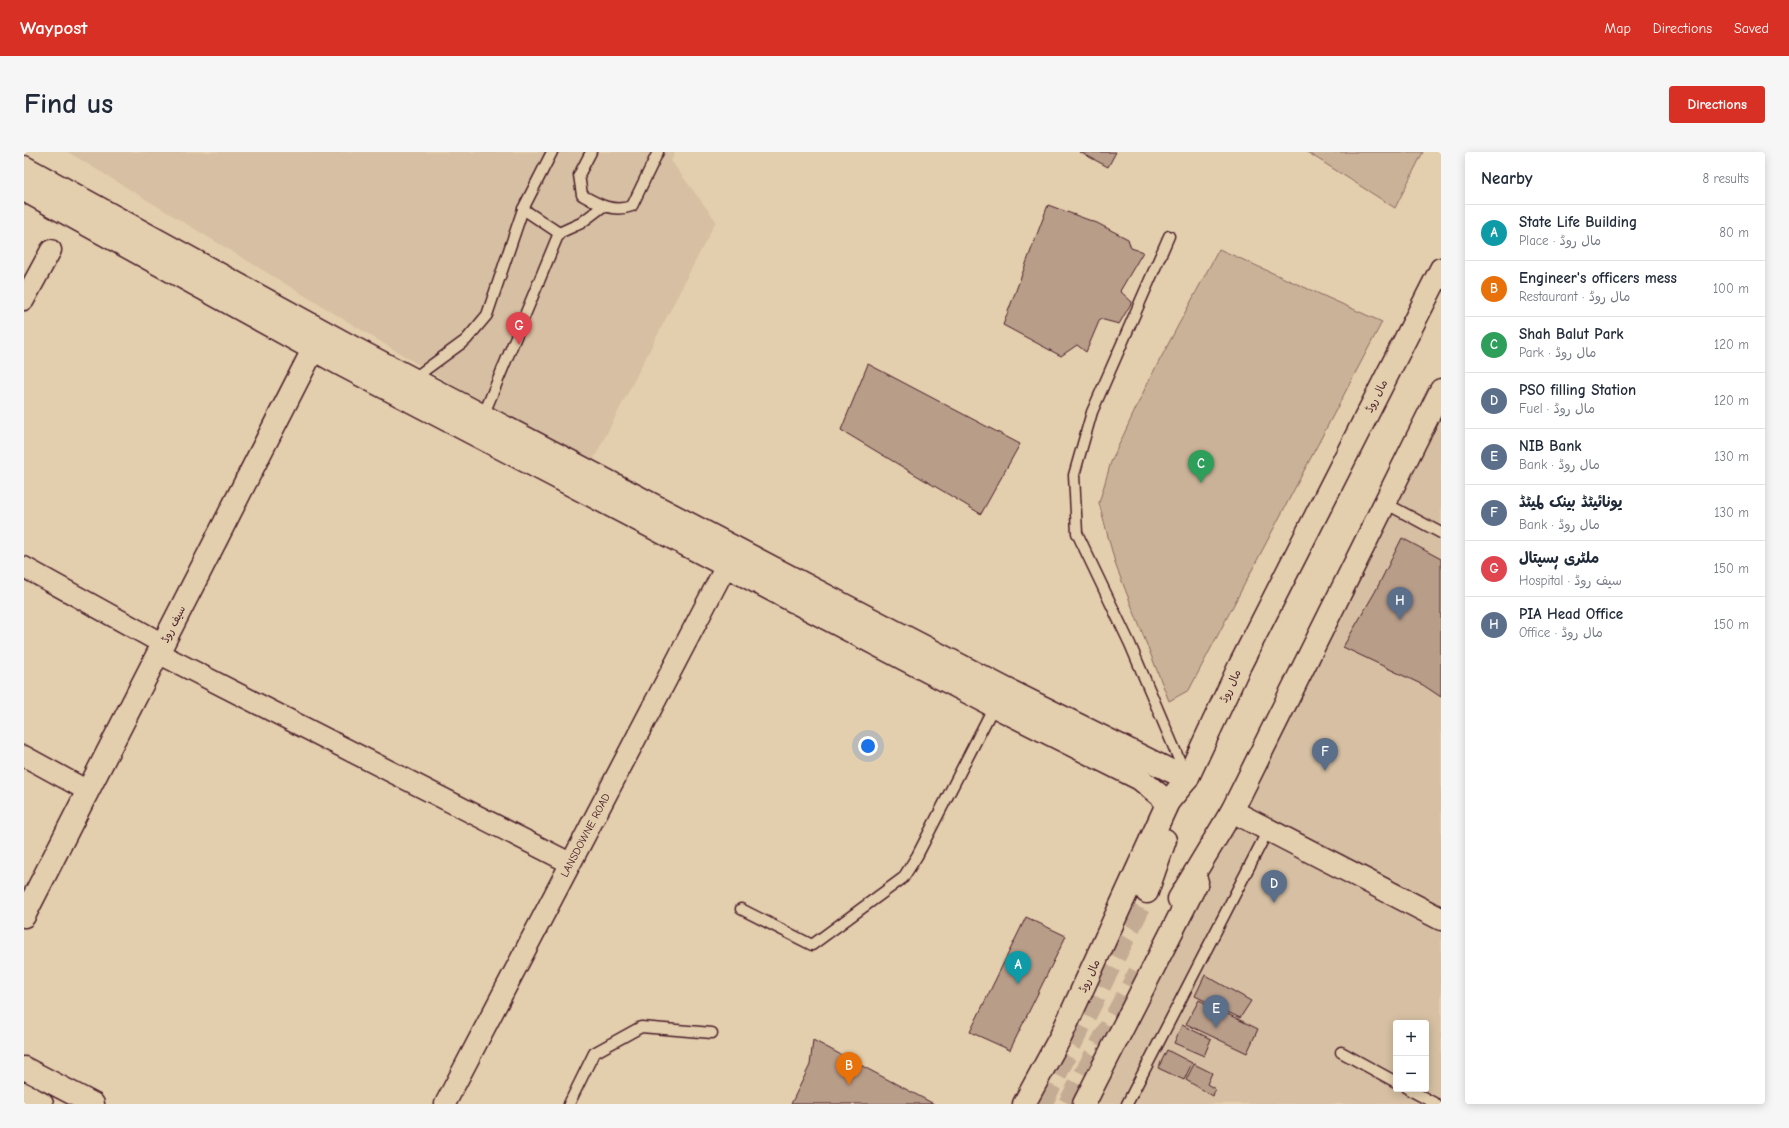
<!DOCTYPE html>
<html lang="en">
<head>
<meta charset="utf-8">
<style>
  :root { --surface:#fff; --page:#f6f6f7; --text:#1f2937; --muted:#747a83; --line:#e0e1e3; --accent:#d93025 }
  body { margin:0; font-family:"Comic Neue","Playpen Sans Arabic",sans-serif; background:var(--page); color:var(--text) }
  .controls { position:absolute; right:12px; bottom:12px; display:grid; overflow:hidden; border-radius:4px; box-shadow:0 2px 10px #0003 }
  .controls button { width:36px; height:36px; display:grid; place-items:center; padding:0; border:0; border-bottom:1px solid var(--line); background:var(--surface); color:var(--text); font:20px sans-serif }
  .you { position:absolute; left:844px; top:594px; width:14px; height:14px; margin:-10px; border:3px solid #fff; border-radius:50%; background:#1a73e8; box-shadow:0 0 0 6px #1a73e833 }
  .badge { display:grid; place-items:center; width:26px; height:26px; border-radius:50%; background:var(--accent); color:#fff; font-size:13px; font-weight:700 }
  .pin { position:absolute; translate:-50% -33px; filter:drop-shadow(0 1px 2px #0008) }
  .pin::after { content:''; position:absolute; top:21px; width:14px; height:12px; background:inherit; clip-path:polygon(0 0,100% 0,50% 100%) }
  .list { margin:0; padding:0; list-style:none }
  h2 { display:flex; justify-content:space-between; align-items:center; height:52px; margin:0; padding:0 16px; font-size:17px }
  h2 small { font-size:13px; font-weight:400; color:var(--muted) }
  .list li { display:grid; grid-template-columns:26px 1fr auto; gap:12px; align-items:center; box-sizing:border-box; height:56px; padding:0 16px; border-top:1px solid var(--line) }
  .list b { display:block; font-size:15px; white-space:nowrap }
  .list p { margin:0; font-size:13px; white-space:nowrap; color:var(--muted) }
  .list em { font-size:13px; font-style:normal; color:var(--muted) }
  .map { position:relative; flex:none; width:1417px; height:952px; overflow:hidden; border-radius:4px }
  header { display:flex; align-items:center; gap:24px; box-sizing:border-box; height:56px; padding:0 20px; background:var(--accent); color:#fff }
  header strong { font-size:19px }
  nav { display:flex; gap:22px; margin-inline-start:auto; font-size:14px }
  .intro { display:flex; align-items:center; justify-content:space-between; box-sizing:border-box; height:96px; padding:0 24px }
  h1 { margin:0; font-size:28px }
  .button { padding:10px 18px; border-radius:4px; background:var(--accent); color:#fff; font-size:14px; font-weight:700 }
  main { display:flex; gap:24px; padding:0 24px }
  aside { flex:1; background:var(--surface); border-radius:4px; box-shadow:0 2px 10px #0003 }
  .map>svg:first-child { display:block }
  .built { fill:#d6bfa2; fill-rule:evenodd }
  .green { fill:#cab298; stroke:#8a6862 }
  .building { fill:#b89d89; stroke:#4a1f2b }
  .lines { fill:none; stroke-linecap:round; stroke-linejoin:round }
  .highway-tunnel { stroke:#c4ab93; stroke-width:22; stroke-dasharray:22 11; stroke-linecap:butt }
  .lane-casing { stroke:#4a1f2b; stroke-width:13 }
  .street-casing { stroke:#4a1f2b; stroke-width:23 }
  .secondary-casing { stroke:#4a1f2b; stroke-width:25 }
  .primary-casing { stroke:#4a1f2b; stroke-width:25 }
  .highway-casing { stroke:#4a1f2b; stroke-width:25 }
  .lane { stroke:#e3cead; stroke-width:10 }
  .street { stroke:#e3cead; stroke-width:20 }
  .secondary { stroke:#e3cead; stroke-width:22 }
  .primary { stroke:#e3cead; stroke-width:22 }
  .highway { stroke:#e3cead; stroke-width:22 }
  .labels { text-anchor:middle; stroke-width:3.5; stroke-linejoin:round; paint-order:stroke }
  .street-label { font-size:11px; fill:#4a1f2b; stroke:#e3cead }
</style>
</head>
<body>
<header>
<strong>Waypost</strong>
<nav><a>Map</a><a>Directions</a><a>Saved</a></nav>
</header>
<div class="intro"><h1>Find us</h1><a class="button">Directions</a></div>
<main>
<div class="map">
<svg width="1417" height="952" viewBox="0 0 1417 952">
  <rect width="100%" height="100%" fill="#e3cead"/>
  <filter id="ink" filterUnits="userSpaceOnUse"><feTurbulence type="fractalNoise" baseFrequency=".025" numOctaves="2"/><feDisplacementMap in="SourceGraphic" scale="8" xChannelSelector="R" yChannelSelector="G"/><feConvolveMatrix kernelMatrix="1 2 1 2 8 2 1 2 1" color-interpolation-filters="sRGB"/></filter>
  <g filter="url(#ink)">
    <g class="built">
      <polygon points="44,0 651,0 647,9 692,69 565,316"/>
      <path d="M1417,238V952H1065ZM1372,871H1402V937H1372Z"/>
    </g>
    <g class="green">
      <polygon points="1283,0 1399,0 1371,56"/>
      <polygon points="1195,97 1358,170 1165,538 1145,549 1092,414 1075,351 1087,310 1124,230"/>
    </g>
    <g class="building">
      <polygon points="1056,0 1092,0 1084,15"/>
      <polygon points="1024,53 1073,71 1104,87 1107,96 1119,100 1096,139 1108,150 1095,172 1076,167 1062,200 1053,193 1037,204 979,173"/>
      <polygon points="844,212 996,292 957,362 817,278"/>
      <polygon points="1378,386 1417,407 1417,545 1399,533 1319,495 1351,440"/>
      <polygon points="1002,765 1042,784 986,898 946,880"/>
      <polygon points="1181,823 1227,849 1216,866 1171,844"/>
      <polygon points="1175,848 1234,877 1223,901 1162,872"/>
      <polygon points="1158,873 1187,887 1180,904 1150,891"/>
      <polygon points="789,888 910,952 767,952 786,913"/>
      <polygon points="1143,898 1168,911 1160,928 1134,916"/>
      <polygon points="1170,912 1188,921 1183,932 1191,937 1189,944 1162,928"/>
    </g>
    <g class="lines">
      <g class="highway-tunnel">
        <polyline points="1017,952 1123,740"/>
        <polyline points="1045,952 1115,821"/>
      </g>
      <defs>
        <g id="lane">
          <path d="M567,0L555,23L558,43C574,52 589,61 608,54L634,0"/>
          <polyline points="499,57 535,81"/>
          <polyline points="1145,84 1068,260 1050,323 1053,381 1106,492 1162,624"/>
          <polyline points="390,226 442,188 463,163 499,57 528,0"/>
          <polyline points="459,264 535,81 557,71 578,55"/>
          <polyline points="1361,351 1417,381"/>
          <polyline points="717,757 788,793 879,726 893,704 970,554"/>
          <polyline points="1317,900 1372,930"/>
          <polyline points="1384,937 1412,952"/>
          <polyline points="545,952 570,901 617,875 688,881"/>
          <polyline points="1103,952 1244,678"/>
        </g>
        <g id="street">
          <polyline points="0,148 27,98"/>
          <polyline points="0,415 139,492"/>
          <polyline points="134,501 546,711"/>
          <polyline points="0,604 64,639"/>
          <polyline points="421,952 702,414"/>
        </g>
        <g id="secondary">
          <polyline points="0,15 326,194 820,453 980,536 1163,627"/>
          <polyline points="0,38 316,212 970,554 1116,627 1144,650"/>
          <polyline points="1208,659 1417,767"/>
          <polyline points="0,764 296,184"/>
          <polyline points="0,916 69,952"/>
          <polyline points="0,942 18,952"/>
        </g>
        <polyline id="primary" points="1060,952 1173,730"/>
        <g id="highway">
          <polyline points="1123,740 1141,688"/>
          <polyline points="1155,747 1208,659 1417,238"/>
          <polyline points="1000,952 1037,884 1144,650 1163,627 1215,515 1417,117"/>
        </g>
      </defs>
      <use href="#lane" class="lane-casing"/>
      <use href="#street" class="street-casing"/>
      <use href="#secondary" class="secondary-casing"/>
      <use href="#primary" class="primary-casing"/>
      <use href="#highway" class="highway-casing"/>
      <use href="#lane" class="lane"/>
      <use href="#street" class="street"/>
      <use href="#secondary" class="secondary"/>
      <use href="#primary" class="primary"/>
      <use href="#highway" class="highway"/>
    </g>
  </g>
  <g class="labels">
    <g class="street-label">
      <text transform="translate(1352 244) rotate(-63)" y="4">مال روڈ</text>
      <text transform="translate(149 472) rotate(-63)" y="4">سیف روڈ</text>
      <text transform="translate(1206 534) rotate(-65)" y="4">مال روڈ</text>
      <text transform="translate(561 683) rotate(-62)" y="4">LANSDOWNE ROAD</text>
      <text transform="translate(1065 824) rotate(-65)" y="4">مال روڈ</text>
    </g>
  </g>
</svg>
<div class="controls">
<button>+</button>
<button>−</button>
</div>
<div class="you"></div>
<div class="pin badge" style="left:994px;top:832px;background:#0f9aa8">A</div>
<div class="pin badge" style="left:825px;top:933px;background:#e8710a">B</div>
<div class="pin badge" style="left:1177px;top:331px;background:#2e9e5b">C</div>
<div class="pin badge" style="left:1250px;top:751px;background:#5c6f8a">D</div>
<div class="pin badge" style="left:1192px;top:876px;background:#5c6f8a">E</div>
<div class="pin badge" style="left:1301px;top:619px;background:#5c6f8a">F</div>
<div class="pin badge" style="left:495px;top:193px;background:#e0444e">G</div>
<div class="pin badge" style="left:1376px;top:468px;background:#5c6f8a">H</div>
</div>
<aside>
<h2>Nearby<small>8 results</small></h2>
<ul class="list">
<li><span class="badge" style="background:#0f9aa8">A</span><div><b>State Life Building</b><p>Place · مال روڈ</p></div><em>80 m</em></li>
<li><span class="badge" style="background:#e8710a">B</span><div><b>Engineer's officers mess</b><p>Restaurant · مال روڈ</p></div><em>100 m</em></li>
<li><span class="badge" style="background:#2e9e5b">C</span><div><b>Shah Balut Park</b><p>Park · مال روڈ</p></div><em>120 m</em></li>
<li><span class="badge" style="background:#5c6f8a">D</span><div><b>PSO filling Station</b><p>Fuel · مال روڈ</p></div><em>120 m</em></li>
<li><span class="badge" style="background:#5c6f8a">E</span><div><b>NIB Bank</b><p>Bank · مال روڈ</p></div><em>130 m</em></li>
<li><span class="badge" style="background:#5c6f8a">F</span><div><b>یونائیٹڈ بینک لمیٹڈ</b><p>Bank · مال روڈ</p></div><em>130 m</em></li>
<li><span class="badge" style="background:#e0444e">G</span><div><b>ملٹری ہسپتال</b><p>Hospital · سیف روڈ</p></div><em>150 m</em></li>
<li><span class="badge" style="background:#5c6f8a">H</span><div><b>PIA Head Office</b><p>Office · مال روڈ</p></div><em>150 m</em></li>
</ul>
</aside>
</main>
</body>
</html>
